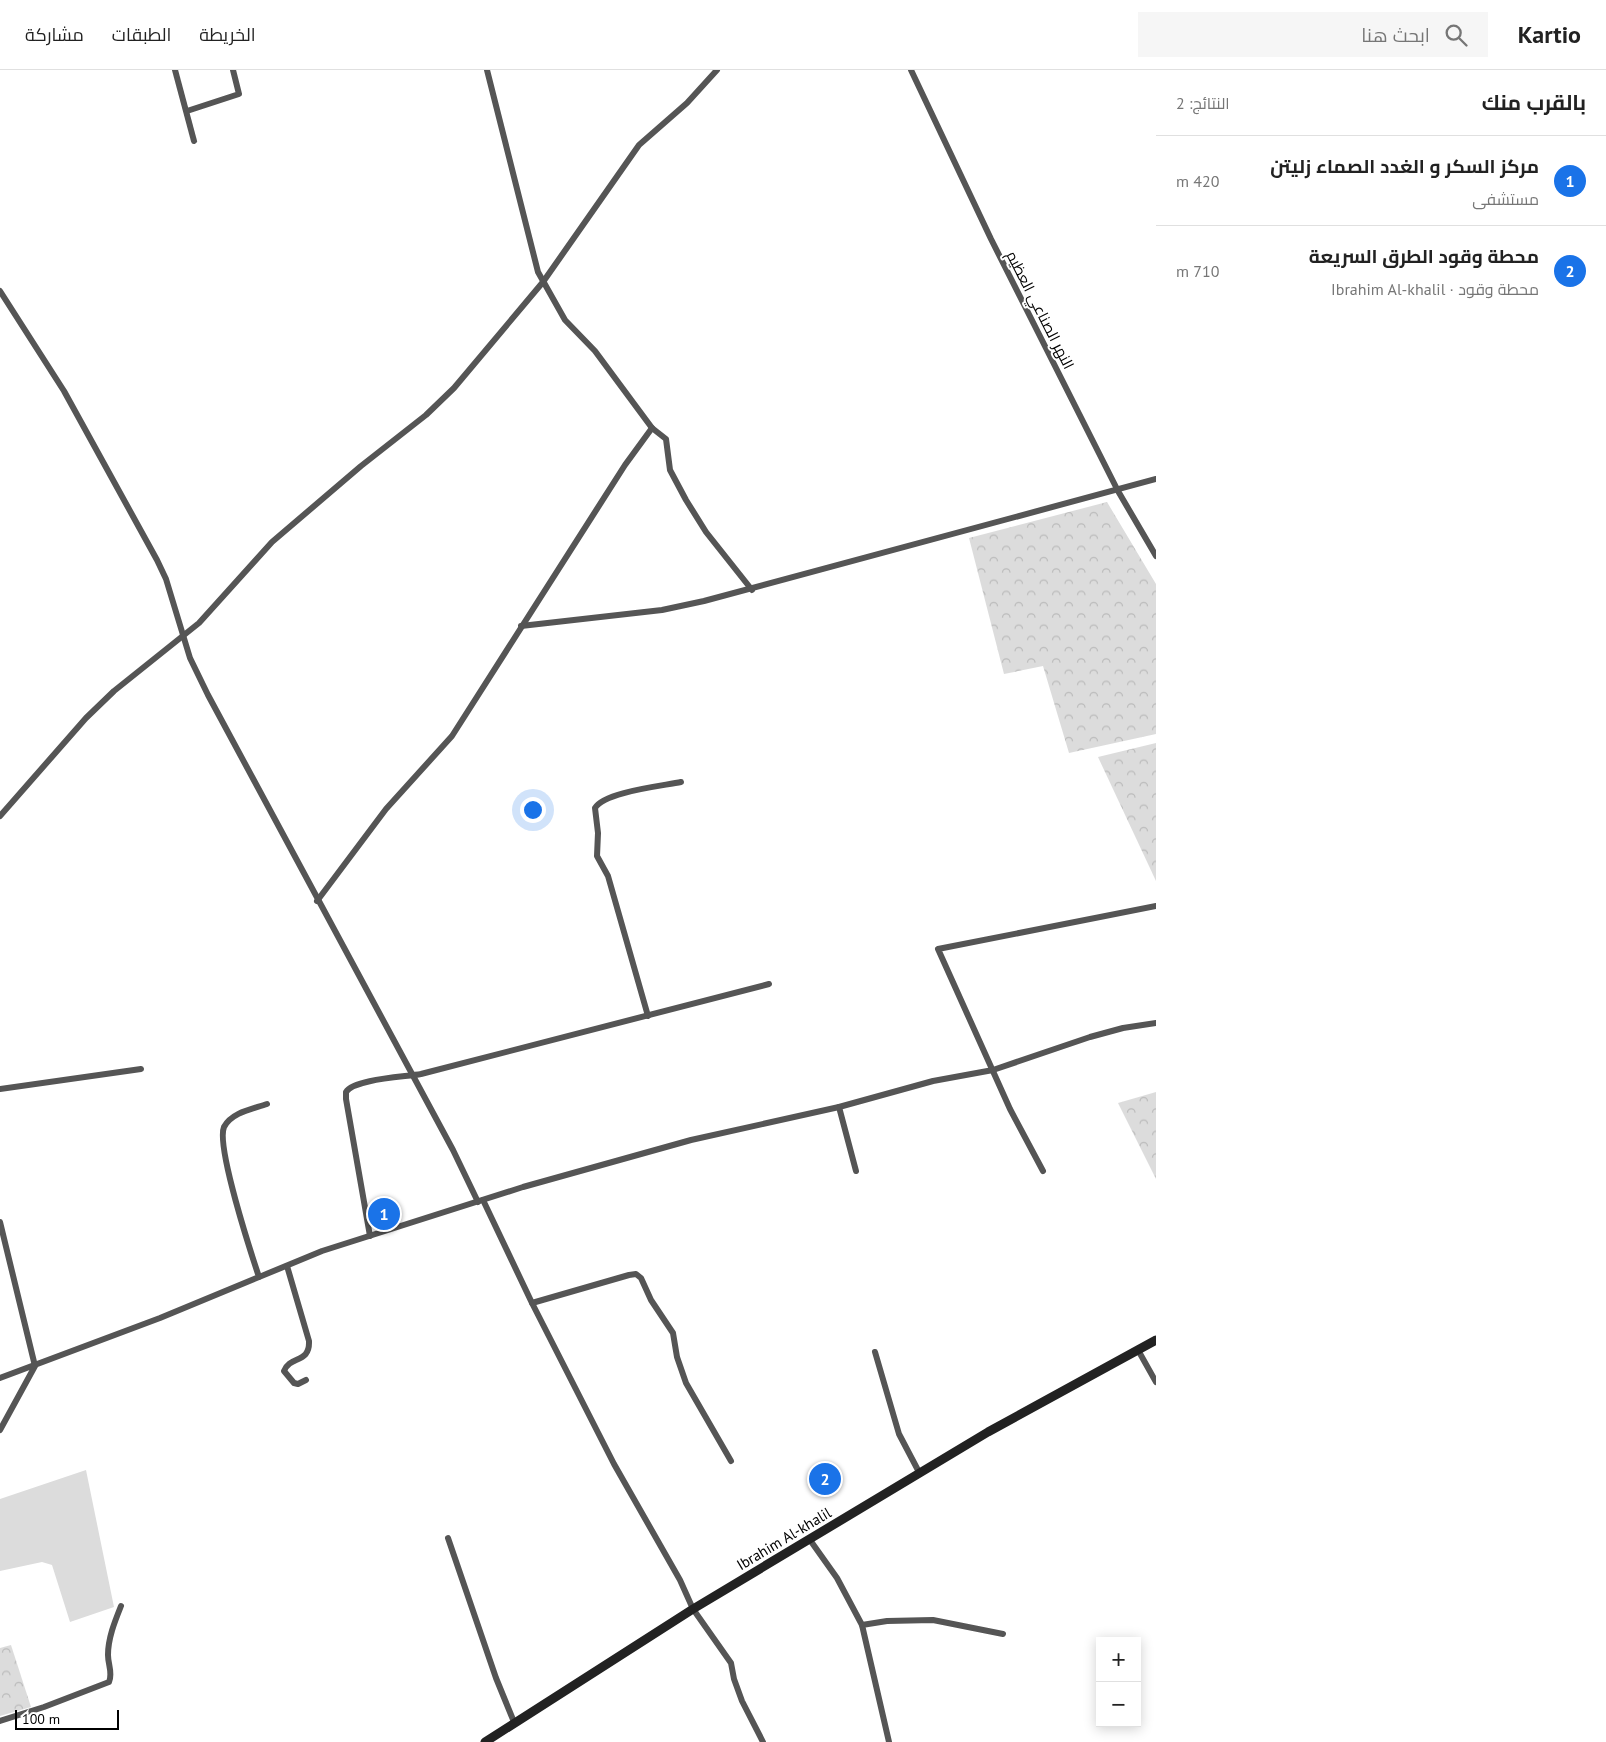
<!DOCTYPE html>
<html lang="ar">
<head>
<meta charset="utf-8">
<style>
  :root { --surface:#fff; --page:#f6f6f6; --text:#222; --muted:#767676; --line:#e0e0e0; --accent:#1a73e8 }
  body { margin:0; font-family:"PT Sans",Cairo,sans-serif; background:var(--page); color:var(--text); direction:rtl }
  .controls { position:absolute; right:15px; bottom:15px; display:grid; overflow:hidden; border-radius:0px; box-shadow:0 2px 12px #0003 }
  .controls button { width:45px; height:45px; display:grid; place-items:center; padding:0; border:0; border-bottom:1px solid var(--line); background:var(--surface); color:var(--text); font:25px sans-serif }
  .scale { position:absolute; left:15px; bottom:12px; width:104px; box-sizing:border-box; padding-left:5px; border:2px solid #000; border-top:0; font-size:14px; line-height:18px; white-space:nowrap; color:#000; -webkit-text-stroke:4px #fff; paint-order:stroke }
  .you { position:absolute; left:532px; top:739px; width:18px; height:18px; margin:-12px; border:4px solid #fff; border-radius:50%; background:#1a73e8; box-shadow:0 0 0 8px #1a73e833 }
  .badge { display:grid; place-items:center; width:32px; height:32px; border-radius:50%; background:var(--accent); color:#fff; font-size:16px; font-weight:700 }
  .pin { position:absolute; translate:-50% -50%; border:2px solid #fff; box-shadow:0 1px 5px #0006 }
  .list { margin:0; padding:0; list-style:none }
  h2 { display:flex; justify-content:space-between; align-items:center; height:65px; margin:0; padding:0 20px; font-size:21px }
  h2 small { font-size:16px; font-weight:400; color:var(--muted) }
  .list li { display:grid; grid-template-columns:32px 1fr auto; gap:15px; align-items:center; box-sizing:border-box; height:90px; padding:0 20px; border-top:1px solid var(--line) }
  .list b { display:block; font-size:19px; white-space:nowrap }
  .list p { margin:0; font-size:16px; white-space:nowrap; color:var(--muted) }
  .list em { font-size:16px; font-style:normal; color:var(--muted) }
  .icon { flex:none; width:28px; height:28px; fill:none; stroke:currentColor; stroke-width:2; stroke-linecap:round; stroke-linejoin:round }
  .map { position:relative; flex:none; width:1156px; height:1672px; overflow:hidden; direction:ltr }
  header { display:flex; align-items:center; gap:30px; box-sizing:border-box; height:70px; padding:0 25px; background:var(--surface); border-bottom:1px solid var(--line) }
  header strong { font-size:24px }
  nav { display:flex; gap:28px; margin-inline-start:auto; font-size:18px }
  .search { width:350px; height:45px; background:var(--page); display:flex; align-items:center; gap:12px; box-sizing:border-box; padding:0 18px; border-radius:0px; color:var(--muted); font-size:19px }
  main { display:flex }
  aside { flex:1; background:var(--surface) }
  .map>svg:first-child { display:block }
  .green { fill:#dcdcdc }
  .forest { fill:url(#forest-crowns) }
  .lines { fill:none; stroke-linecap:round; stroke-linejoin:round }
  .street { stroke:#555; stroke-width:6 }
  .secondary { stroke:#222; stroke-width:9 }
  .labels { text-anchor:middle; stroke-width:4; stroke-linejoin:round; paint-order:stroke }
  .street-label { font-size:15px; fill:#000; stroke:#fff }
</style>
</head>
<body>
<header>
<strong>Kartio</strong>
<div class="search"><svg class="icon" aria-label="search" viewBox="0 0 24 24"><circle cx="10" cy="10" r="6"/><path d="M15 15l6 6"/></svg>ابحث هنا</div>
<nav><a>الخريطة</a><a>الطبقات</a><a>مشاركة</a></nav>
</header>
<main>
<aside>
<h2>بالقرب منك<small>النتائج: 2</small></h2>
<ul class="list">
<li><span class="badge">1</span><div><b>مركز السكر و الغدد الصماء زليتن</b><p>مستشفى</p></div><em>420 m</em></li>
<li><span class="badge">2</span><div><b>محطة وقود الطرق السريعة</b><p>محطة وقود · Ibrahim Al-khalil</p></div><em>710 m</em></li>
</ul>
</aside>
<div class="map">
<svg width="1156" height="1672" viewBox="0 0 1156 1672">
  <defs>
    <pattern id="forest-crowns" width="20" height="18" patternUnits="userSpaceOnUse" patternTransform="scale(1.25)"><rect width="20" height="18" fill="#dcdcdc"/><path d="M2 6a3 3 0 1 1 6 0M12 15a3 3 0 1 1 6 0" fill="none" stroke="#bbb"/></pattern>
  </defs>
  <rect width="100%" height="100%" fill="#fff"/>
  <polygon class="green" points="86,1400 114,1537 70,1552 52,1495 42,1492 0,1501 0,1429"/>
  <g class="forest">
    <polygon points="1107,432 1156,514 1156,664 1069,683 1043,596 1004,604 969,468"/>
    <polygon points="1156,673 1156,811 1098,687"/>
    <polygon points="1156,1022 1156,1109 1118,1033"/>
    <polygon points="11,1575 31,1637 0,1646 0,1578"/>
  </g>
  <g class="lines">
    <g class="street">
      <polyline points="175,0 194,71"/>
      <polyline points="487,0 538,202 565,250 595,281 652,358 666,369 670,400 686,430 706,462 752,520"/>
      <polyline points="911,0 991,169 1118,421 1156,486"/>
      <polyline points="187,41 239,24 233,0"/>
      <polyline points="0,221 64,321 157,490 166,509 190,588 208,625 453,1080 478,1132"/>
      <polyline points="521,556 662,540 704,531 1156,409"/>
      <polyline points="0,746 86,648 114,621 199,553 272,472 361,396 426,345 454,318 543,212 639,75 687,33 717,0"/>
      <polyline points="317,831 386,739 452,666 625,395 652,358"/>
      <path d="M648,946L608,806L597,786L598,763L595,738C604,722 662,716 681,712"/>
      <polyline points="0,1019 141,999"/>
      <polyline points="839,1037 856,1101"/>
      <polyline points="1043,1101 1010,1039 938,879 1156,836"/>
      <polyline points="483,1130 532,1233 614,1394 680,1510 693,1539 731,1593 734,1609 742,1631 763,1672"/>
      <polyline points="0,1152 35,1296 0,1360"/>
      <path d="M370,1166L346,1029V1022C354,1009 404,1007 421,1004L769,914"/>
      <path d="M287,1196L309,1271C310,1294 290,1285 284,1301L294,1313L298,1314L306,1310"/>
      <path d="M259,1207C251,1183 216,1076 224,1057C232,1042 253,1039 267,1034"/>
      <polyline points="532,1233 629,1205 636,1204 641,1208 651,1230 673,1263 677,1287 686,1313 731,1391"/>
      <polyline points="1138,1280 1156,1312"/>
      <polyline points="875,1282 899,1364 920,1404"/>
      <polyline points="0,1308 160,1248 322,1181 523,1117 691,1070 839,1037 933,1011 993,1000 1090,967 1123,958 1156,953"/>
      <polyline points="448,1468 496,1608 514,1652"/>
      <polyline points="810,1470 837,1508 862,1555 889,1672"/>
      <polyline points="862,1555 887,1551 933,1550 1003,1564"/>
      <path d="M0,1651L44,1637L109,1612C113,1603 108,1595 108,1585C108,1568 115,1551 121,1536"/>
    </g>
    <polyline class="secondary" points="485,1672 693,1539 988,1362 1156,1270"/>
  </g>
  <g class="labels">
    <g class="street-label">
      <text transform="translate(1040 240) rotate(63)" y="5">النهر الصناعي العظيم</text>
      <text transform="translate(784 1469) rotate(-31)" y="5">Ibrahim Al-khalil</text>
    </g>
  </g>
</svg>
<div class="controls">
<button>+</button>
<button>−</button>
</div>
<div class="scale">100 m</div>
<div class="you"></div>
<div class="pin badge" style="left:384px;top:1144px">1</div>
<div class="pin badge" style="left:825px;top:1409px">2</div>
</div>
</main>
</body>
</html>
